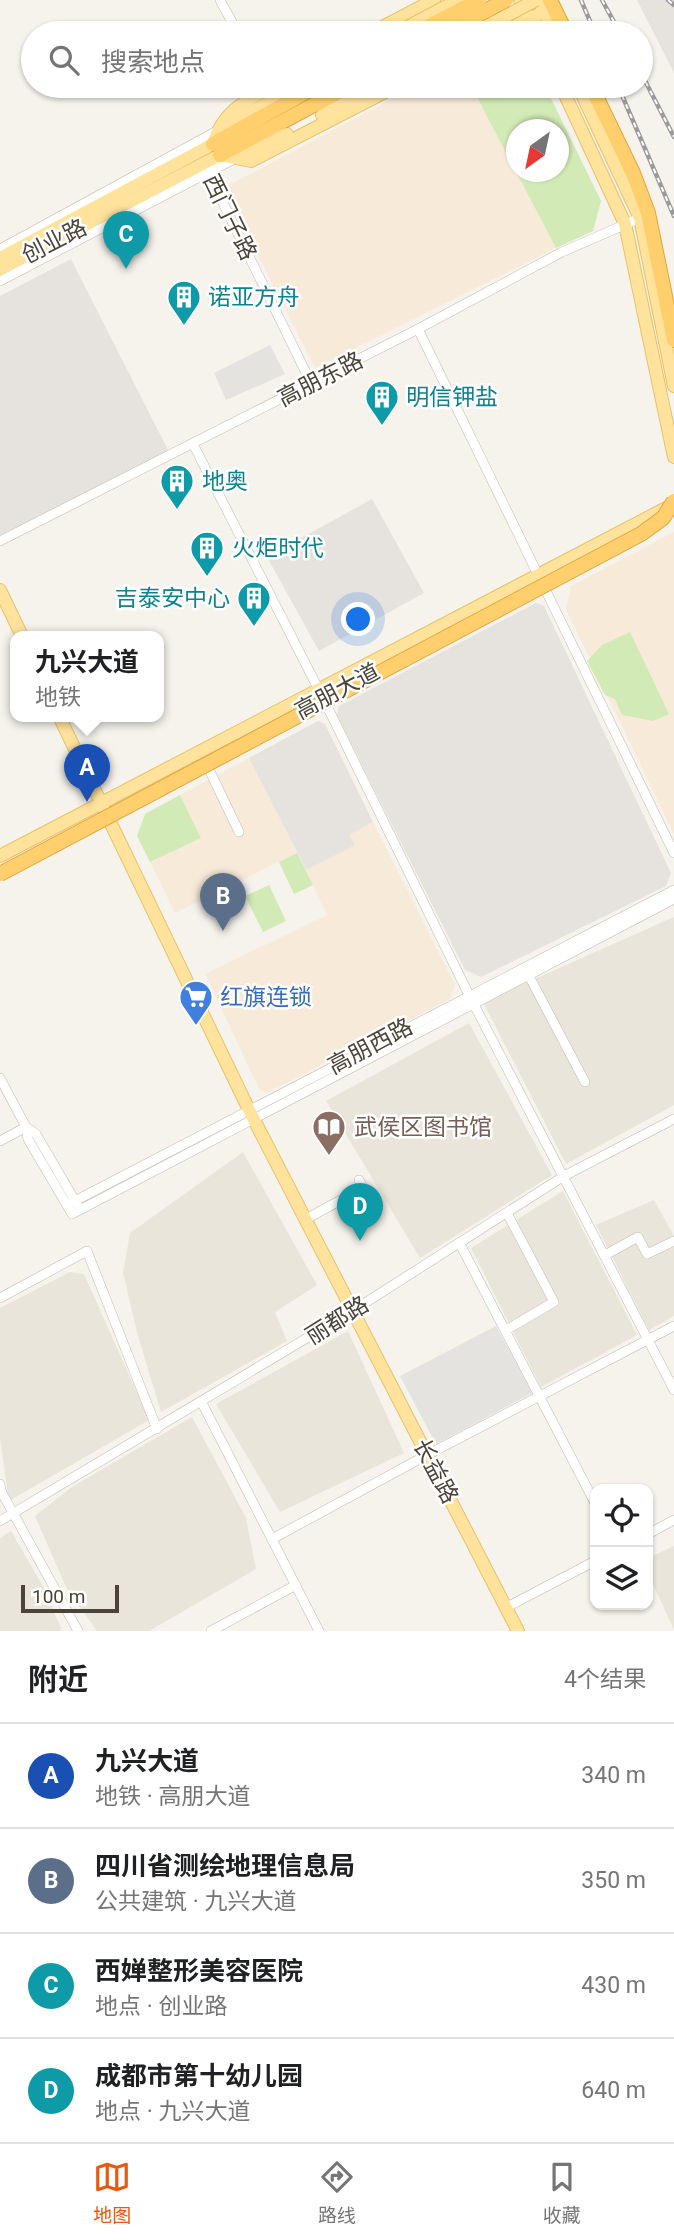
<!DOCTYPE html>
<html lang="zh">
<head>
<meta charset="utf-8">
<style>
  :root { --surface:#fff; --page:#f2f2f2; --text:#202124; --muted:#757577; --line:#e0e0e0; --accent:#ea580c }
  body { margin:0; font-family:Roboto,"Noto Sans SC",sans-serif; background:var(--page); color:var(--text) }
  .controls { position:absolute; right:21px; bottom:21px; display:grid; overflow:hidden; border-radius:14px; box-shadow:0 2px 5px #0004 }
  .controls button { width:63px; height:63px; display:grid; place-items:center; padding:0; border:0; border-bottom:2px solid var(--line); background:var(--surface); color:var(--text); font:35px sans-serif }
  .compass { position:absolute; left:506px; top:119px; width:63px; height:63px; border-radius:50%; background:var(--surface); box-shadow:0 2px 5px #0004; rotate:213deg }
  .scale { position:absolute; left:21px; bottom:18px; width:98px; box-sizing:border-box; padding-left:7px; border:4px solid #4b4439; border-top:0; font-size:19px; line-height:24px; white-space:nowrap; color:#4b4439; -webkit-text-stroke:5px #fff; paint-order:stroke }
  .you { position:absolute; left:359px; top:620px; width:24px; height:24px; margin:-18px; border:5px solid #fff; border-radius:50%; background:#1a73e8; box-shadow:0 0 0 10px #1a73e833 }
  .badge { display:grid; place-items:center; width:46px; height:46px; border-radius:50%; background:var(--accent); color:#fff; font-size:23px; font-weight:700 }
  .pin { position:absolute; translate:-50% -58px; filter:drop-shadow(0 2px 4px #0008) }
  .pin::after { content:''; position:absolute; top:37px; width:24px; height:21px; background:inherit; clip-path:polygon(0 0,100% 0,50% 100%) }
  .popup { position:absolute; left:10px; top:631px; width:154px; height:91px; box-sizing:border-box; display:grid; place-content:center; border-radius:14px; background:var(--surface); filter:drop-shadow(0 2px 5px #0005); font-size:23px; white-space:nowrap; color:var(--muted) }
  .popup b { font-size:26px; color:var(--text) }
  .popup::after { content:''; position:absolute; left:50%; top:100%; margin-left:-14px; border:14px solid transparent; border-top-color:var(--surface) }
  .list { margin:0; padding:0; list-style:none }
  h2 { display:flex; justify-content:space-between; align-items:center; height:91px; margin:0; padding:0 28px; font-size:30px }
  h2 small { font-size:23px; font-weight:400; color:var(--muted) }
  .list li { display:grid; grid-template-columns:46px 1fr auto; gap:21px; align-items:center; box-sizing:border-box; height:105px; padding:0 28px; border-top:2px solid var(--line) }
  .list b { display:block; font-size:26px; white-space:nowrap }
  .list p { margin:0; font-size:23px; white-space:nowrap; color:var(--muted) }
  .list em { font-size:23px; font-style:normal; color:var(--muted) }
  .icon { flex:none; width:38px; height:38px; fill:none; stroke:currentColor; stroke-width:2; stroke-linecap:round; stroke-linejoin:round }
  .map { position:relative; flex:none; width:674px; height:1631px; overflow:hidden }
  .search { position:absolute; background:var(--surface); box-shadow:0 2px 5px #0004; left:21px; right:21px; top:21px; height:77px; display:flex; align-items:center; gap:18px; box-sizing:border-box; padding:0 24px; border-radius:38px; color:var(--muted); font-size:26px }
  .sheet { height:511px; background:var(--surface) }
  nav { display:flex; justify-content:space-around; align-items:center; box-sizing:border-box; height:98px; border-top:2px solid var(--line); background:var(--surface); font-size:19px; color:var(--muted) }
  nav a { display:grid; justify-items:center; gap:4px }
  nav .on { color:var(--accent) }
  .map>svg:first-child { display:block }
  .residential { fill:#eae5da }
  .commercial { fill:#f7ead8 }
  .industrial { fill:#e6e2dd }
  .green { fill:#d2eab5; fill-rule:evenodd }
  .parking { fill:#e5e3e0 }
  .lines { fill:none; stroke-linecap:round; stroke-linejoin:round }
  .minor-casing { stroke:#c2bbae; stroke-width:10 }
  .major-casing { stroke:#e6c16a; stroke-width:14 }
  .highway-casing { stroke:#e0a43c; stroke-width:16 }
  .minor { stroke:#fff; stroke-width:9 }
  .major { stroke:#ffe39c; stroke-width:12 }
  .highway { stroke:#ffcf6e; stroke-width:14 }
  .rail-casing { stroke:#9a9a9a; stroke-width:4.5 }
  .rail { stroke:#fff; stroke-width:2; stroke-dasharray:5; stroke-linecap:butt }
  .major-bridge-casing { stroke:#e6c16a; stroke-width:14; stroke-linecap:butt }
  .highway-bridge-casing { stroke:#e0a43c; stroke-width:16; stroke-linecap:butt }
  .major-bridge { stroke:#ffe39c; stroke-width:12 }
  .highway-bridge { stroke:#ffcf6e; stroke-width:14 }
  .labels { text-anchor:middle; stroke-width:5; stroke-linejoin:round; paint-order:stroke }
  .street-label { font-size:23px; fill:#4b4439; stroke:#fff }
  .culture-label { font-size:23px; fill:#0d838f; stroke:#fff; text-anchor:start }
  .shop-label { font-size:23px; fill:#366cbe; stroke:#fff; text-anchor:start }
  .education-label { font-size:23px; fill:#785e54; stroke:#fff; text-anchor:start }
</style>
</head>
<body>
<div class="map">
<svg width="674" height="1631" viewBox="0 0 674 1631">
  <rect width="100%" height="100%" fill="#f6f3ec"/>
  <g class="residential">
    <polygon points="674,917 674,1105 566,1164 483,1002"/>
    <polygon points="469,1023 552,1175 420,1258 326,1101"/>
    <polygon points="243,1152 317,1285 275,1312 287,1341 161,1412 138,1336 123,1273 130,1233"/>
    <polygon points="563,1191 637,1335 541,1387 471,1248"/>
    <polygon points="654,1200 674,1236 674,1316 649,1330 596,1225"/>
    <polygon points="70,1272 84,1274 149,1420 9,1501 0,1438 0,1308"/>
    <polygon points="348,1331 404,1453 280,1512 216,1404"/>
    <polygon points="192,1417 246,1518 256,1569 149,1631 97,1631 67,1589 35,1516 72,1487"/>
    <polygon points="11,1531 44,1588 62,1631 0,1631 0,1538"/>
    <polygon points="674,1546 674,1630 648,1573 648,1558"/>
  </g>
  <g class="commercial">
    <polygon points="416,86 471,86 556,248 315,368 224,188"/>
    <polygon points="674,532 674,834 566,609 571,586"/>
    <polygon points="249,758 297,853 175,913 150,862 201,838 180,795"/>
    <polygon points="373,822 455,985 450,999 267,1093 259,1089 205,974 327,915 306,870 354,845 349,835"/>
  </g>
  <g class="industrial">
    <polygon points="637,0 674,0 674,73"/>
    <polygon points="71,259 169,452 0,537 0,296"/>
    <polygon points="372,499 424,593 319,651 267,557"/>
    <polygon points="536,603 544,606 671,873 666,886 481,977 465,970 337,715 339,706"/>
    <polygon points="318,721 325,724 373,822 349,835 355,845 306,870 249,758"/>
  </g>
  <g class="green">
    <path d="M471,86H545L601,201L593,231L556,248ZM516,130H558V172H516Z"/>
    <polygon points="630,632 669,714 653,721 622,715 615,699 605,695 587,661 602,645"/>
    <polygon points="180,795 201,838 150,862 137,836 145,814"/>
    <polygon points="297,853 313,885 294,894 279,862"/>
    <polygon points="269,885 286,921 263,932 245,896"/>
  </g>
  <g class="parking">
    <polygon points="270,345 285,374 226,400 214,373"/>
    <polygon points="496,1326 532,1393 436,1444 400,1376"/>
  </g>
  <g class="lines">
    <defs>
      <g id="minor">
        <polyline points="220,0 238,33"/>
        <polyline points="206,168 311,383"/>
        <polyline points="0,249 217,131"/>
        <polyline points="0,281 236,158"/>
        <polyline points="418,329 674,853"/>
        <polyline points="193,444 323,698 469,995 674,1390"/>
        <polyline points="0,541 418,329 562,252 640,218"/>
        <polyline points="206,763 239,832"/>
        <polyline points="528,974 585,1082"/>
        <polyline points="0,1078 26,1127 0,1141"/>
        <polyline points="26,1127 28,1139 72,1214 674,899"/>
        <polyline points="26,1127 36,1134 78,1206"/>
        <polyline points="67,1205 674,890"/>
        <polyline points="306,1219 363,1188 359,1180"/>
        <polyline points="460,1244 595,1503"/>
        <polyline points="605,1255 638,1237 647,1254 674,1241"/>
        <polyline points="0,1298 87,1251 157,1429"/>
        <polyline points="506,1330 554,1302 507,1213"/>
        <polyline points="202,1403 319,1631"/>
        <polyline points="0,1484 1,1491 78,1631"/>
        <polyline points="0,1521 354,1310 564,1176 674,1119"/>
        <polyline points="648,1534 674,1520"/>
        <polyline points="272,1539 427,1455 674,1326"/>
        <polyline points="507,1607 595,1561"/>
        <polyline points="211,1631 296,1585"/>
      </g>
      <g id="major">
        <polyline points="520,0 536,33"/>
        <polyline points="541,5 554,33"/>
        <polyline points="371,33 434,0"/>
        <polyline points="500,33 544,12"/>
        <polyline points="561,86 625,224 674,457"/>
        <polyline points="578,86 640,218 674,386"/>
        <polyline points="322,115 377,86"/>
        <polyline points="220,129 299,86"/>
        <polyline points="236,158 287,134"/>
        <path d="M0,258L213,144C223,111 245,101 273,86"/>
        <polyline points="0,269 220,155 251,161 397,86"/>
        <polyline points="0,590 22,636"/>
        <polyline points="59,716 251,1114 518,1631"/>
        <polyline points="0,856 674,504"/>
      </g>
      <g id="highway">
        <polyline points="550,0 566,33"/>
        <polyline points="591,86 633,173 648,213 674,340"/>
        <polyline points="213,144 317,86"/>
        <polyline points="220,155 349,86"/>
      </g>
    </defs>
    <use href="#minor" class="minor-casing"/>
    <use href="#major" class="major-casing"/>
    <use href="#highway" class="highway-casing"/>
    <use href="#minor" class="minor"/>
    <use href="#major" class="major"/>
    <use href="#highway" class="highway"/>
    <defs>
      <g id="rail">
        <polyline points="581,0 595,33"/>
        <polyline points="602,0 620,33"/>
        <polyline points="668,0 674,5"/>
        <polyline points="641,73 674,137"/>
        <polyline points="618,86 674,216"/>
      </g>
    </defs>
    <use href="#rail" class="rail-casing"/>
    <use href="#rail" class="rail"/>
    <defs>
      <g id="major-bridge">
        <polyline points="396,33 458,0"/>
        <polyline points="474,33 536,0"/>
      </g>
      <g id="highway-bridge">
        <polyline points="416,33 479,0"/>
        <polyline points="445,33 506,0"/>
        <polyline points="0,874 641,534 663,518 674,501"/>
      </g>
    </defs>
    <use href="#major-bridge" class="major-bridge-casing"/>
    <use href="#highway-bridge" class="highway-bridge-casing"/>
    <use href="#major-bridge" class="major-bridge"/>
    <use href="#highway-bridge" class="highway-bridge"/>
  </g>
  <defs>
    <symbol id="building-pin" viewBox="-11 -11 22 30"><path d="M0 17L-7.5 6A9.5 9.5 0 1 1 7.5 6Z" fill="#0f9aa8" stroke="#fff"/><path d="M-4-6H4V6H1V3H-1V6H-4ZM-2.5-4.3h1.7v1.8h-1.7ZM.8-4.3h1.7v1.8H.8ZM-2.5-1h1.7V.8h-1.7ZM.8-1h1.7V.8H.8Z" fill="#fff"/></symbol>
    <symbol id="supermarket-pin" viewBox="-11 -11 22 30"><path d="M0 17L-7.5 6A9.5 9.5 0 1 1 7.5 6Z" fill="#3f7fe0" stroke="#fff"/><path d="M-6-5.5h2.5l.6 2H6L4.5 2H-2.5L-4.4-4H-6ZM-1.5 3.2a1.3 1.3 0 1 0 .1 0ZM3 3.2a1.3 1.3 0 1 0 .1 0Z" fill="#fff"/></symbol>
    <symbol id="library-pin" viewBox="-11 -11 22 30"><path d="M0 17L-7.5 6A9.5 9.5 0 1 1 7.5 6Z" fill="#8d6e63" stroke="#fff"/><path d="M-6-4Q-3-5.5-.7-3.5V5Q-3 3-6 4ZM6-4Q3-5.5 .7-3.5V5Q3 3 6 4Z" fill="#fff"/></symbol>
  </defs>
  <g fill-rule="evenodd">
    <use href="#building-pin" x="165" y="278" width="38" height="52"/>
    <use href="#building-pin" x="363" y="378" width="38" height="52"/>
    <use href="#building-pin" x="158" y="462" width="38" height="52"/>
    <use href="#building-pin" x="188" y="529" width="38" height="52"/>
    <use href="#building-pin" x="235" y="579" width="38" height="52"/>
    <use href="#supermarket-pin" x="177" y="978" width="38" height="52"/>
    <use href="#library-pin" x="310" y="1108" width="38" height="52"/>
  </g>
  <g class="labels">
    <g class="street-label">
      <text transform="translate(230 217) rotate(64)" y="8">西门子路</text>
      <text transform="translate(54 241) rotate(-27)" y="8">创业路</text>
      <text transform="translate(320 379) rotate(-27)" y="8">高朋东路</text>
      <text transform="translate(337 691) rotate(-28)" y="8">高朋大道</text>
      <text transform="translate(370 1046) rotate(-28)" y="8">高朋西路</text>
      <text transform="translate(337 1320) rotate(-32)" y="8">丽都路</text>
      <text transform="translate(436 1471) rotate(62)" y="8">长益路</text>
    </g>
    <g class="culture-label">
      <text x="208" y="305">诺亚方舟</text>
      <text x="406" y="405">明信钾盐</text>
      <text x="202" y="489">地奥</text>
      <text x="232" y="556">火炬时代</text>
      <text x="230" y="606" text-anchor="end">吉泰安中心</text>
    </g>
    <g class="shop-label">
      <text x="220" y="1005">红旗连锁</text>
    </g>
    <g class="education-label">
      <text x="354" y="1135">武侯区图书馆</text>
    </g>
  </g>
</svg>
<div class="controls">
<button><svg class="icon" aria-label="locate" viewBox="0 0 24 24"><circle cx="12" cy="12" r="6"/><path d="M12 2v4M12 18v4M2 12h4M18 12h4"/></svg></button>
<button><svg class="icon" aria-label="layers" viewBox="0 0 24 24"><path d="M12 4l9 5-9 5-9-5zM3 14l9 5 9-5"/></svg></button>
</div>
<svg class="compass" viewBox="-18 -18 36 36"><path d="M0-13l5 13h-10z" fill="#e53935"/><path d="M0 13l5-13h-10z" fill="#757577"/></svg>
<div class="scale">100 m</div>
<div class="you"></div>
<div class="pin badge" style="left:87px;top:802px;background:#1a4fb4">A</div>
<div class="popup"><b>九兴大道</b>地铁</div>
<div class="pin badge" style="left:223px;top:931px;background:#5c6f8a">B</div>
<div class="pin badge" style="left:126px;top:269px;background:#0f9aa8">C</div>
<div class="pin badge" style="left:360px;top:1241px;background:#0f9aa8">D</div>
<div class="search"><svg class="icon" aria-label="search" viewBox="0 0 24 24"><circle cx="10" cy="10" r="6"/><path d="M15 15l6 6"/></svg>搜索地点</div>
</div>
<section class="sheet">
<h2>附近<small>4个结果</small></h2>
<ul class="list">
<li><span class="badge" style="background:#1a4fb4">A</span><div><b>九兴大道</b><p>地铁 · 高朋大道</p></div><em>340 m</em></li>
<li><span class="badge" style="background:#5c6f8a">B</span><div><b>四川省测绘地理信息局</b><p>公共建筑 · 九兴大道</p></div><em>350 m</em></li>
<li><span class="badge" style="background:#0f9aa8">C</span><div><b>西婵整形美容医院</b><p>地点 · 创业路</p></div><em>430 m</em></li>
<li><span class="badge" style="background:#0f9aa8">D</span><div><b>成都市第十幼儿园</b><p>地点 · 九兴大道</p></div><em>640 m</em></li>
</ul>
</section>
<nav>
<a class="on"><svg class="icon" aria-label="map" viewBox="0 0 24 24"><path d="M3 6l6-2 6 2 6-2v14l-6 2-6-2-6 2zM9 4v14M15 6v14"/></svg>地图</a>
<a><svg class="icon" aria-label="directions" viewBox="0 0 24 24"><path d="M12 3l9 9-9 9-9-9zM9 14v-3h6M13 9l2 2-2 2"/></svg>路线</a>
<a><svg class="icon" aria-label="saved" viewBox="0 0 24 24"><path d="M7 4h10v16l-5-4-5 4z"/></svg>收藏</a>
</nav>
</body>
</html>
